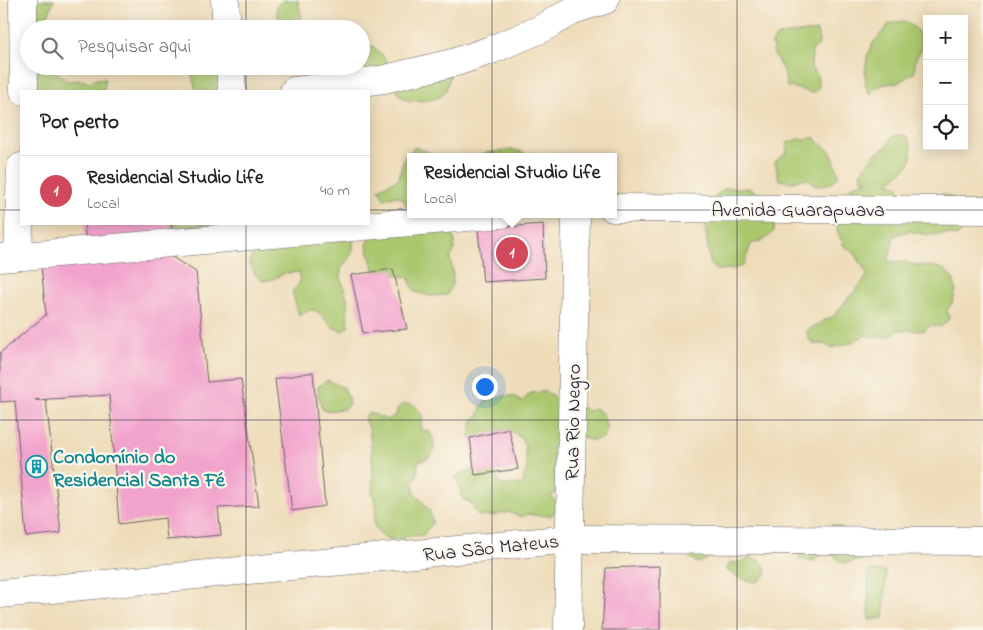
<!DOCTYPE html>
<html lang="pt">
<head>
<meta charset="utf-8">
<style>
  :root { --surface:#fff; --page:#f2f2f2; --text:#202124; --muted:#757577; --line:#e0e0e0; --accent:#d1495b }
  body { margin:0; font-family:"Indie Flower",sans-serif; background:var(--page); color:var(--text) }
  .controls { position:absolute; right:15px; top:15px; display:grid; overflow:hidden; border-radius:0px; box-shadow:0 2px 12px #0003 }
  .controls button { width:45px; height:45px; display:grid; place-items:center; padding:0; border:0; border-bottom:1px solid var(--line); background:var(--surface); color:var(--text); font:25px sans-serif }
  .you { position:absolute; left:484px; top:386px; width:18px; height:18px; margin:-12px; border:4px solid #fff; border-radius:50%; background:#1a73e8; box-shadow:0 0 0 8px #1a73e833 }
  .badge { display:grid; place-items:center; width:32px; height:32px; border-radius:50%; background:var(--accent); color:#fff; font-size:16px; font-weight:700 }
  .pin { position:absolute; translate:-50% -50%; border:2px solid #fff; box-shadow:0 1px 5px #0006 }
  .popup { position:absolute; left:407px; top:153px; width:210px; height:65px; box-sizing:border-box; display:grid; place-content:center; border-radius:0px; background:var(--surface); filter:drop-shadow(0 1px 4px #0005); font-size:16px; white-space:nowrap; color:var(--muted) }
  .popup b { font-size:19px; color:var(--text) }
  .popup::after { content:''; position:absolute; left:50%; top:100%; margin-left:-10px; border:10px solid transparent; border-top-color:var(--surface) }
  .list { margin:0; padding:0; list-style:none }
  h2 { display:flex; justify-content:space-between; align-items:center; height:65px; margin:0; padding:0 20px; font-size:21px }
  h2 small { font-size:16px; font-weight:400; color:var(--muted) }
  .list li { display:grid; grid-template-columns:32px 1fr auto; gap:15px; align-items:center; box-sizing:border-box; height:70px; padding:0 20px; border-top:1px solid var(--line) }
  .list b { display:block; font-size:19px; white-space:nowrap }
  .list p { margin:0; font-size:16px; white-space:nowrap; color:var(--muted) }
  .list em { font-size:16px; font-style:normal; color:var(--muted) }
  .icon { flex:none; width:28px; height:28px; fill:none; stroke:currentColor; stroke-width:2; stroke-linecap:round; stroke-linejoin:round }
  .map { position:relative; flex:none; width:983px; height:630px; overflow:hidden }
  .search { position:absolute; background:var(--surface); box-shadow:0 2px 12px #0003; left:20px; top:20px; width:350px; height:55px; display:flex; align-items:center; gap:12px; box-sizing:border-box; padding:0 18px; border-radius:28px; color:var(--muted); font-size:19px }
  .panel { position:absolute; background:var(--surface); box-shadow:0 2px 12px #0003; left:20px; top:90px; width:350px; height:135px; border-radius:0px }
  .map>svg:first-child { display:block }
  .green { fill:#aac76e; stroke:#667454 }
  .building { fill:#f2a3cc }
  .lines { fill:none; stroke-linecap:round; stroke-linejoin:round }
  .minor-casing { stroke:#696367; stroke-width:29 }
  .minor { stroke:#fff; stroke-width:28 }
  .grid { fill:none; stroke:#22223b; stroke-width:1; stroke-opacity:0.55 }
  .labels { text-anchor:middle; stroke-width:4.5; stroke-linejoin:round; paint-order:stroke }
  .street-label { font-size:20px; fill:#22223b; stroke:#fbf7ec }
  .culture-label { font-size:20px; font-weight:bold; fill:#0d838f; stroke:#fbf7ec; text-anchor:start }
</style>
</head>
<body>
<div class="map">
<svg width="983" height="630" viewBox="0 0 983 630">
  <rect width="100%" height="100%" fill="#fbf7ec"/>
  <filter id="ink" filterUnits="userSpaceOnUse"><feTurbulence type="fractalNoise" baseFrequency=".02" numOctaves="2"/><feDisplacementMap in="SourceGraphic" scale="10" xChannelSelector="R" yChannelSelector="G"/><feConvolveMatrix kernelMatrix="1 2 1 2 8 2 1 2 1" color-interpolation-filters="sRGB"/></filter>
  <filter id="wash" filterUnits="userSpaceOnUse"><feTurbulence type="fractalNoise" baseFrequency=".0096" numOctaves="4" result="noise"/><feDisplacementMap in="SourceGraphic" scale="20" xChannelSelector="R" yChannelSelector="G"/><feGaussianBlur stdDeviation="1.12" result="paint"/><feColorMatrix in="noise" values="0 0 0 0 0 0 0 0 0 0 0 0 0 0 0 0 0 1.4 0 .05"/><feComposite in="paint" operator="in"/></filter>
  <g filter="url(#wash)">
    <rect width="100%" height="100%" fill="#eedcb9"/>
    <g class="green">
      <polygon points="29,0 54,0 48,15 48,22 60,22 60,29 34,29"/>
      <path d="M284,0H298L300,12L302,17L294,27H288C278,19 275,17 278,4Z"/>
      <polygon points="905,21 918,31 922,42 921,50 915,60 915,72 897,83 885,84 874,88 870,95 866,86 865,73 867,57 873,43 889,24 896,22"/>
      <polygon points="817,31 819,41 818,47 812,50 811,68 817,74 819,87 813,93 795,88 787,87 784,72 774,55 772,43 778,35"/>
      <polygon points="363,46 373,46 385,58 388,66 362,82 347,70 348,66 361,66 361,47"/>
      <polygon points="29,66 53,66 53,69 67,81 80,80 89,82 97,79 105,79 104,91 34,91"/>
      <polygon points="190,66 220,66 220,87 218,91 196,91"/>
      <polygon points="451,74 446,90 440,97 430,100 409,101 399,95 394,84"/>
      <path d="M899,135L906,136C912,144 914,158 907,167C906,169 903,170 901,172C897,176 894,179 888,182L898,186L902,196L917,200L943,194L955,199L964,216V229L958,236L945,234L929,235L908,231L894,236L888,262L901,261L916,265L936,267L945,270L953,279L956,291L952,303L947,310L949,319L941,327L931,325L923,331L897,330L894,334L886,338C879,336 872,338 865,335L851,343L831,348L824,344H813L808,338L807,331L823,321L833,317L848,298L856,290L868,275L854,252L845,247L838,233L836,215L842,196L853,185L868,180L862,179L860,173C871,161 871,154 887,147L892,136Z"/>
      <polygon points="815,138 823,146 831,152 835,163 839,175 832,183 816,186 806,178 793,182 779,180 775,162 787,152 787,143 798,139"/>
      <path d="M415,147L441,157H411V211L401,197L393,196L384,199L379,189L399,178C401,164 404,155 415,147Z"/>
      <polygon points="511,150 520,151 530,157 475,157 485,153"/>
      <polygon points="726,188 748,188 760,194 775,209 774,231 766,239 751,244 743,266 732,269 716,270 710,263 704,217 715,196"/>
      <polygon points="171,224 214,224 182,228 171,226"/>
      <path d="M452,232L455,242L454,251L450,259L453,272L452,284L447,295L431,296L415,292L408,277L394,275H378C370,264 371,257 367,245L372,235Z"/>
      <path d="M266,235L353,240V250L350,257L341,268V278L347,298L348,327L342,331C338,329 334,328 331,326C319,314 316,303 299,316L292,291L299,284L300,272L285,273L273,279L263,281L255,274L249,261Z"/>
      <path d="M327,380L344,388L348,397L349,404L344,409L324,411C319,403 318,395 318,387Z"/>
      <path d="M545,391L556,399L564,412L578,405L588,411L595,408L603,414L607,429L603,438C591,441 588,441 578,434L559,440L552,448L555,452L553,457L556,465L555,471L557,493L550,495L556,502L557,509L552,515L540,516L529,514L520,517L508,512L493,516H478L470,502L463,500L456,476C468,471 484,462 495,474C497,477 499,482 501,485L517,484L523,485L524,475L527,471L525,446L521,438L509,429L498,431L491,439L470,438L472,422L479,414L481,407L485,401L503,396H514L521,402L531,393Z"/>
      <path d="M409,404L415,406L422,415L421,430L429,431C435,439 438,454 426,459C423,460 420,460 418,461L417,475L413,484L414,492L429,510L433,522L423,535L409,536L399,539H389L383,536L375,528L374,521L376,511V503L372,493L373,474L372,455L369,427L365,422V416L368,413L373,414L387,420L396,415L397,410L401,405Z"/>
      <polygon points="832,525 840,527 873,547 868,558 852,562 842,563 836,558 832,550 820,553 814,561 800,559 799,554 800,546"/>
      <path d="M686,546L715,549C712,558 706,560 698,563L689,557Z"/>
      <path d="M751,558C761,561 764,562 767,572L764,577L758,582C746,581 736,577 726,570L731,562L736,563Z"/>
      <polygon points="868,571 886,571 884,618 869,620"/>
    </g>
    <g id="blocks">
      <g class="building">
        <polygon points="84,224 171,224 173,238 86,245"/>
        <polygon points="543,224 545,278 483,282 478,229"/>
        <polygon points="167,254 196,272 207,382 241,379 259,506 218,508 221,535 167,540 165,518 119,524 109,395 35,400 46,400 61,533 26,537 15,401 0,402 0,353 46,315 41,265"/>
        <polygon points="393,269 407,329 363,333 351,275"/>
        <polygon points="313,372 325,506 292,511 275,379"/>
        <polygon points="509,429 518,469 475,475 470,438"/>
        <polygon points="660,566 660,630 602,630 606,568"/>
      </g>
    </g>
  </g>
  <g filter="url(#ink)">
    <use href="#blocks" fill-opacity="0" stroke="#696367" stroke-width="1"/>
    <g class="lines">
      <defs>
        <g id="minor">
          <polyline points="23,0 24,91"/>
          <polyline points="225,0 227,29"/>
          <polyline points="230,66 232,91"/>
          <polyline points="294,91 330,87 385,79 456,62 491,50 541,29 576,9 605,0"/>
          <polyline points="613,208 983,210"/>
          <polyline points="18,256 21,167"/>
          <polyline points="0,258 502,214"/>
          <polyline points="0,594 570,539 983,541"/>
          <polyline points="568,630 576,214"/>
        </g>
      </defs>
      <use href="#minor" class="minor-casing"/>
      <use href="#minor" class="minor"/>
    </g>
  </g>
  <path class="grid" d="M246,0V29M492,0V630M737,0V630M246,66V91M0,210H21M369,210H983M246,224V630M0,420H983"/>
  <defs>
    <symbol id="building-ring" viewBox="-11 -11 22 22"><circle r="9.5" fill="#fbf7ec" stroke="#0f9aa8" stroke-width="1.5"/><path d="M-4-6H4V6H1V3H-1V6H-4ZM-2.5-4.3h1.7v1.8h-1.7ZM.8-4.3h1.7v1.8H.8ZM-2.5-1h1.7V.8h-1.7ZM.8-1h1.7V.8H.8Z" fill="#0f9aa8"/></symbol>
  </defs>
  <g fill-rule="evenodd">
    <use href="#building-ring" x="24" y="454" width="25" height="25"/>
  </g>
  <g class="labels">
    <g class="street-label">
      <text x="798" y="216">Avenida Guarapuava</text>
      <text transform="translate(572 422) rotate(-89)" y="7">Rua Rio Negro</text>
      <text transform="translate(491 547) rotate(-6)" y="7">Rua São Mateus</text>
    </g>
    <g class="culture-label">
      <text x="53" y="463">Condomínio do<tspan x="53" dy="23">Residencial Santa Fé</tspan></text>
    </g>
  </g>
</svg>
<div class="controls">
<button>+</button>
<button>−</button>
<button><svg class="icon" aria-label="locate" viewBox="0 0 24 24"><circle cx="12" cy="12" r="6"/><path d="M12 2v4M12 18v4M2 12h4M18 12h4"/></svg></button>
</div>
<div class="you"></div>
<div class="pin badge" style="left:512px;top:253px">1</div>
<div class="popup"><b>Residencial Studio Life</b>Local</div>
<div class="search"><svg class="icon" aria-label="search" viewBox="0 0 24 24"><circle cx="10" cy="10" r="6"/><path d="M15 15l6 6"/></svg>Pesquisar aqui</div>
<section class="panel">
<h2>Por perto<small></small></h2>
<ul class="list">
<li><span class="badge">1</span><div><b>Residencial Studio Life</b><p>Local</p></div><em>40 m</em></li>
</ul>
</section>
</div>
</body>
</html>
